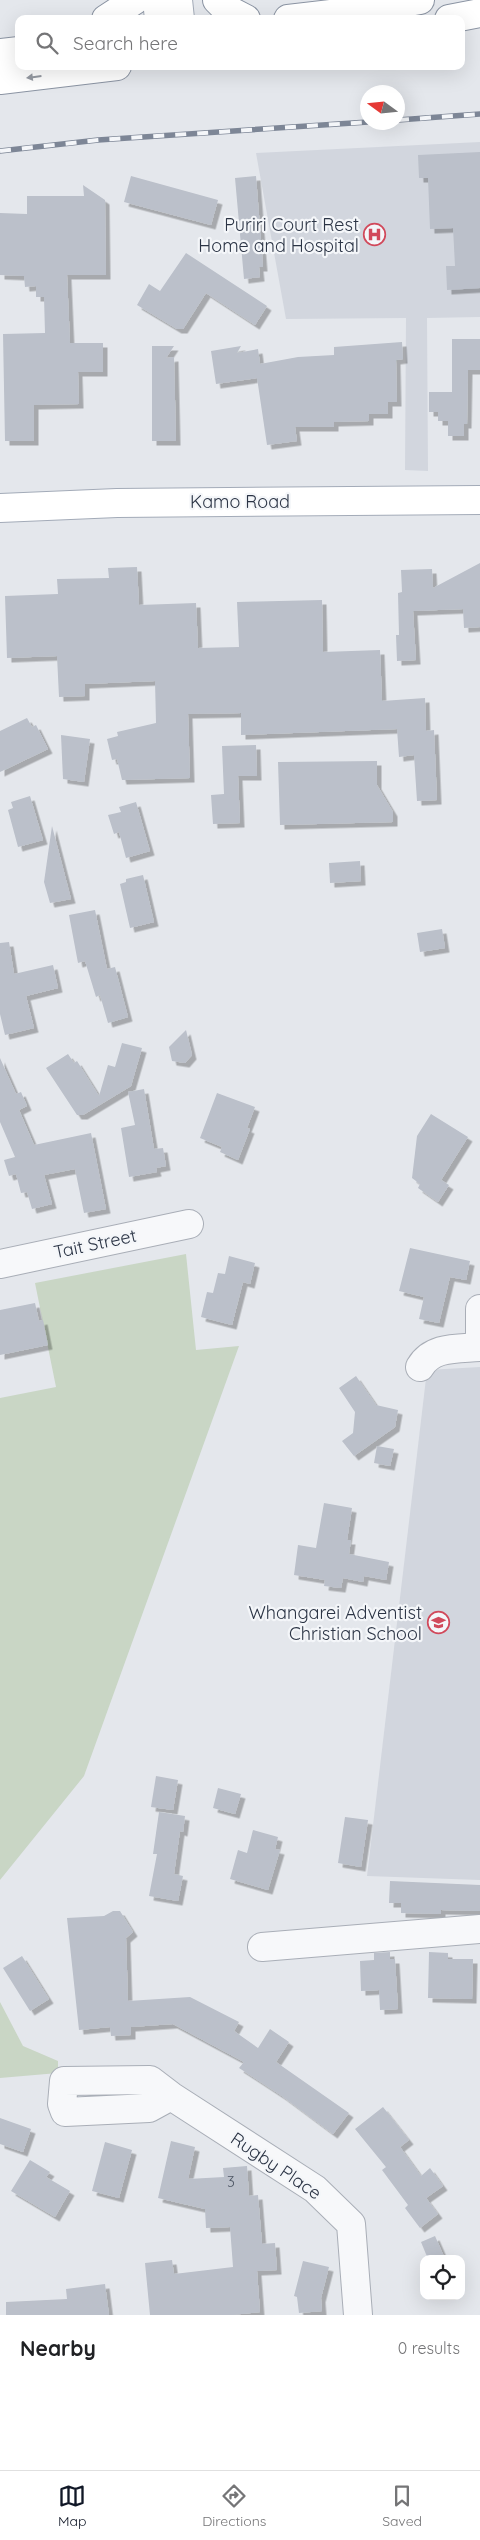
<!DOCTYPE html>
<html lang="en">
<head>
<meta charset="utf-8">
<style>
  :root { --surface:#fff; --page:#f2f2f2; --text:#202124; --muted:#757577; --line:#e0e0e0; --accent:#111827 }
  body { margin:0; font-family:Quicksand,sans-serif; background:var(--page); color:var(--text) }
  .controls { position:absolute; right:15px; bottom:15px; display:grid; overflow:hidden; border-radius:10px; box-shadow:0 5px 20px #0002 }
  .controls button { width:45px; height:45px; display:grid; place-items:center; padding:0; border:0; border-bottom:1px solid var(--line); background:var(--surface); color:var(--text); font:25px sans-serif }
  .compass { position:absolute; left:360px; top:85px; width:45px; height:45px; border-radius:50%; background:var(--surface); box-shadow:0 5px 20px #0002; rotate:285deg }
  .list { margin:0; padding:0; list-style:none }
  h2 { display:flex; justify-content:space-between; align-items:center; height:65px; margin:0; padding:0 20px; font-size:21px }
  h2 small { font-size:16px; font-weight:400; color:var(--muted) }
  .icon { flex:none; width:28px; height:28px; fill:none; stroke:currentColor; stroke-width:2; stroke-linecap:round; stroke-linejoin:round }
  .map { position:relative; flex:none; width:480px; height:2315px; overflow:hidden }
  .search { position:absolute; background:var(--surface); box-shadow:0 5px 20px #0002; left:15px; right:15px; top:15px; height:55px; display:flex; align-items:center; gap:12px; box-sizing:border-box; padding:0 18px; border-radius:10px; color:var(--muted); font-size:19px }
  .sheet { height:155px; background:var(--surface) }
  nav { display:flex; justify-content:space-around; align-items:center; box-sizing:border-box; height:70px; border-top:1px solid var(--line); background:var(--surface); font-size:14px; color:var(--muted) }
  nav a { display:grid; justify-items:center; gap:2px }
  nav .on { color:var(--accent) }
  .map>svg:first-child { display:block }
  .built { fill:#d2d6de }
  .green { fill:#c9d6c5 }
  .building { fill:#bbc0ca; filter:url(#shadow) }
  .lines { fill:none; stroke-linecap:round; stroke-linejoin:round }
  .minor-casing { stroke:#a9aeb7; stroke-width:30 }
  .major-casing { stroke:#a3abb8; stroke-width:30 }
  .highway-casing { stroke:#8b94a3; stroke-width:30 }
  .minor { stroke:#f7f8fa; stroke-width:28 }
  .major { stroke:#fff; stroke-width:28 }
  .highway { stroke:#fff; stroke-width:28 }
  .rail-casing { stroke:#7d8696; stroke-width:5.5 }
  .rail { stroke:#f4f6f9; stroke-width:4; stroke-dasharray:11; stroke-linecap:butt }
  .oneway { fill:#959aa2 }
  .labels { text-anchor:middle; stroke-width:4.5; stroke-linejoin:round; paint-order:stroke }
  .number-label { font-size:15px; fill:#4f5766 }
  .poi-label { font-size:18px; fill:#2b3445; stroke:#f4f6f9; text-anchor:end }
  .street-label { font-size:18px; fill:#2b3445; stroke:#f4f6f9 }
</style>
</head>
<body>
<div class="map">
<svg width="480" height="2315" viewBox="0 0 480 2315">
  <defs>
    <filter id="shadow"><feDropShadow dx="4.5" dy="4.5" stdDeviation="0" flood-color="#0004"/></filter>
  </defs>
  <rect width="100%" height="100%" fill="#e4e7ec"/>
  <g class="built">
    <polygon points="480,142 480,317 427,318 428,471 405,470 406,318 286,319 256,153"/>
    <polygon points="480,1367 480,1880 367,1876 427,1370"/>
  </g>
  <g class="green">
    <polygon points="186,1254 196,1350 239,1346 84,1776 0,1880 0,1398 56,1387 35,1283"/>
    <polygon points="0,2002 23,2046 58,2061 58,2073 0,2078"/>
  </g>
  <g class="building">
    <polygon points="480,152 480,288 447,290 446,266 455,266 453,228 430,229 428,178 419,178 418,155"/>
    <polygon points="131,176 218,200 211,225 124,202"/>
    <polygon points="256,176 263,267 259,267 260,277 244,279 235,178"/>
    <polygon points="83,185 105,200 106,275 67,275 70,343 103,343 103,372 78,372 79,404 34,405 34,441 5,441 3,334 45,333 44,297 36,297 36,286 25,287 24,276 0,275 0,213 27,214 27,196 84,196"/>
    <polygon points="186,253 267,306 255,325 206,293 183,329 177,329 137,305 149,284 160,291"/>
    <polygon points="452,339 480,339 480,370 468,370 467,424 464,424 464,436 448,436 448,421 438,421 438,412 429,412 429,392 452,392"/>
    <polygon points="402,342 403,359 396,360 397,402 388,402 388,414 369,414 369,421 334,422 334,427 295,427 297,441 267,445 257,378 216,384 211,351 241,346 237,353 258,349 260,364 298,357 334,355 334,347"/>
    <polygon points="152,346 174,346 166,358 174,357 176,441 152,441"/>
    <polygon points="480,563 480,627 464,628 463,609 413,611 416,660 397,661 396,635 399,635 398,593 402,592 401,570 432,569 433,588"/>
    <polygon points="137,567 139,605 196,603 198,648 239,647 237,602 322,600 323,652 380,650 382,701 425,698 426,731 434,730 437,800 417,801 414,755 399,757 397,729 241,735 241,713 188,714 190,778 122,780 117,759 112,760 107,739 118,736 117,732 156,723 155,681 85,684 85,696 59,697 57,656 7,658 5,596 58,594 57,579 109,578 108,568"/>
    <polygon points="27,718 32,727 36,725 48,749 0,772 0,731"/>
    <polygon points="61,735 90,739 84,782 63,779"/>
    <polygon points="256,745 257,776 238,776 240,823 213,824 211,795 224,794 222,746"/>
    <polygon points="377,761 377,785 393,812 393,822 280,825 278,762"/>
    <polygon points="30,796 43,840 18,847 8,810 13,808 11,802"/>
    <polygon points="136,802 150,851 126,858 119,832 114,834 108,815 121,812 119,807"/>
    <polygon points="52,826 71,899 50,903 44,882"/>
    <polygon points="360,861 361,881 330,883 329,863"/>
    <polygon points="143,875 154,922 130,928 120,884 126,882 126,879"/>
    <polygon points="95,910 107,969 115,967 128,1017 108,1023 100,995 96,997 85,961 78,963 69,915"/>
    <polygon points="442,929 445,948 420,952 417,933"/>
    <polygon points="9,942 14,974 53,965 58,988 26,996 34,1028 5,1035 0,1014 0,943"/>
    <polygon points="186,1030 192,1055 185,1063 172,1061 169,1047"/>
    <polygon points="122,1043 142,1048 131,1086 83,1115 77,1115 46,1068 68,1054 74,1063 77,1061 99,1096 108,1065 115,1067"/>
    <polygon points="0,1058 16,1094 21,1092 27,1106 19,1110 34,1145 91,1133 106,1209 84,1213 75,1169 44,1175 52,1204 32,1209 27,1192 21,1193 16,1174 9,1176 4,1160 15,1157 0,1122"/>
    <polygon points="144,1089 154,1149 163,1148 166,1166 156,1168 157,1172 129,1177 121,1128 135,1125 128,1092"/>
    <polygon points="217,1093 255,1107 247,1128 250,1129 238,1160 220,1152 222,1147 200,1138"/>
    <polygon points="431,1114 468,1137 441,1180 449,1185 438,1202 418,1188 420,1184 412,1178 417,1136"/>
    <polygon points="410,1248 470,1261 466,1280 450,1277 439,1323 419,1319 424,1297 399,1291"/>
    <polygon points="229,1256 255,1263 250,1284 243,1282 232,1325 201,1317 207,1292 213,1293 218,1273 225,1274"/>
    <polygon points="35,1303 39,1321 43,1320 48,1345 0,1355 0,1310"/>
    <polygon points="356,1376 376,1405 398,1410 395,1427 354,1456 342,1441 353,1433 355,1412 339,1388"/>
    <polygon points="377,1446 394,1449 390,1466 374,1463"/>
    <polygon points="324,1503 352,1508 347,1540 351,1540 349,1554 389,1562 386,1580 364,1576 363,1582 343,1578 341,1588 324,1586 325,1580 294,1575 298,1545 316,1548"/>
    <polygon points="156,1776 178,1780 173,1810 151,1807"/>
    <polygon points="218,1788 241,1794 235,1814 213,1808"/>
    <polygon points="159,1812 185,1816 183,1832 180,1831 174,1874 183,1876 178,1901 149,1896 157,1854 153,1854"/>
    <polygon points="345,1817 368,1820 361,1867 338,1863"/>
    <polygon points="253,1830 278,1837 275,1849 280,1850 268,1890 230,1879 238,1850 247,1853"/>
    <polygon points="390,1881 480,1885 480,1911 441,1910 441,1914 401,1913 401,1903 389,1903"/>
    <polygon points="113,1911 120,1911 133,1932 126,1938 128,2001 190,1997 239,2022 234,2031 258,2048 270,2029 289,2042 276,2062 349,2113 333,2134 282,2096 239,2068 244,2062 173,2024 131,2027 131,2035 111,2036 110,2027 79,2030 67,1918 104,1916"/>
    <polygon points="390,1952 390,1959 395,1959 398,2009 380,2010 379,1990 361,1991 360,1961 374,1960 374,1953"/>
    <polygon points="429,1952 448,1953 448,1959 473,1959 472,1999 428,1998"/>
    <polygon points="22,1956 49,1999 30,2011 3,1968"/>
    <polygon points="383,2107 409,2140 400,2147 421,2176 430,2168 443,2186 426,2198 438,2214 420,2228 405,2208 408,2205 382,2170 386,2167 355,2129"/>
    <polygon points="0,2118 31,2129 23,2152 0,2144"/>
    <polygon points="171,2141 195,2147 188,2179 224,2177 223,2168 247,2166 249,2196 258,2195 262,2244 275,2243 277,2270 257,2271 260,2312 231,2315 150,2315 145,2263 172,2260 174,2274 233,2267 230,2227 206,2228 205,2209 158,2198"/>
    <polygon points="105,2142 132,2150 119,2198 92,2191"/>
    <polygon points="30,2160 50,2172 46,2177 70,2191 55,2217 11,2191"/>
    <polygon points="435,2236 445,2259 428,2259 421,2242"/>
    <polygon points="303,2261 329,2267 321,2298 322,2311 299,2313 297,2297 294,2296"/>
    <polygon points="105,2284 109,2315 6,2315 6,2302 67,2299 66,2289"/>
  </g>
  <g class="lines">
    <defs>
      <g id="minor">
        <polyline points="0,1264 189,1224"/>
        <polyline points="480,1309 480,1335"/>
        <path d="M420,1367C432,1346 458,1349 480,1347"/>
        <polyline points="262,1947 480,1929"/>
        <polyline points="171,2096 149,2108 65,2112 62,2104 64,2081 150,2080 171,2096 315,2189 351,2224 358,2315"/>
      </g>
      <g id="major">
        <polyline points="157,0 159,19"/>
        <polyline points="178,0 180,19"/>
        <polyline points="0,508 117,503 480,500"/>
      </g>
      <g id="highway">
        <polyline points="217,0 225,8 246,19"/>
        <polyline points="106,19 135,0"/>
        <polyline points="288,19 364,10 420,0"/>
        <polyline points="449,19 480,13"/>
        <polyline points="0,53 19,51"/>
        <polyline points="0,80 117,66"/>
      </g>
    </defs>
    <use href="#minor" class="minor-casing"/>
    <use href="#major" class="major-casing"/>
    <use href="#highway" class="highway-casing"/>
    <use href="#minor" class="minor"/>
    <use href="#major" class="major"/>
    <use href="#highway" class="highway"/>
    <defs>
      <g id="rail">
        <polyline points="398,120 480,114"/>
        <polyline points="0,151 98,140 368,122"/>
      </g>
    </defs>
    <use href="#rail" class="rail-casing"/>
    <use href="#rail" class="rail"/>
  </g>
  <defs><path id="oneway-solid" d="M-6-.8H1V-3.2L6.5 0L1 3.2V.8H-6Z" transform="scale(1.25)"/></defs>
  <use class="oneway" href="#oneway-solid" transform="translate(34 77) rotate(173)"/>
  <defs>
    <symbol id="hospital-ring" viewBox="-11 -11 22 22"><circle r="9.5" fill="#f4f6f9" stroke="#d1495b" stroke-width="1.5"/><path d="M-5-5h3v3.5h4V-5h3V5h-3V1.5h-4V5h-3Z" fill="#d1495b"/></symbol>
    <symbol id="school-ring" viewBox="-11 -11 22 22"><circle r="9.5" fill="#f4f6f9" stroke="#d1495b" stroke-width="1.5"/><path d="M0-5L7-2L0 1L-7-2ZM-4 1L0 2.5L4 1V4Q0 6-4 4Z" fill="#d1495b"/></symbol>
  </defs>
  <g fill-rule="evenodd">
    <use href="#hospital-ring" x="362" y="222" width="25" height="25"/>
    <use href="#school-ring" x="426" y="1610" width="25" height="25"/>
  </g>
  <g class="labels">
    <g class="number-label">
      <text x="231" y="2187">3</text>
    </g>
    <g class="poi-label">
      <text x="359" y="231">Puriri Court Rest<tspan x="359" dy="21">Home and Hospital</tspan></text>
      <text x="422" y="1619">Whangarei Adventist<tspan x="422" dy="21">Christian School</tspan></text>
    </g>
    <g class="street-label">
      <text x="240" y="508">Kamo Road</text>
      <text transform="translate(95 1244) rotate(-12)" y="6">Tait Street</text>
      <text transform="translate(276 2166) rotate(34)" y="6">Rugby Place</text>
    </g>
  </g>
</svg>
<div class="controls">
<button><svg class="icon" aria-label="locate" viewBox="0 0 24 24"><circle cx="12" cy="12" r="6"/><path d="M12 2v4M12 18v4M2 12h4M18 12h4"/></svg></button>
</div>
<svg class="compass" viewBox="-18 -18 36 36"><path d="M0-13l5 13h-10z" fill="#e53935"/><path d="M0 13l5-13h-10z" fill="#757577"/></svg>
<div class="search"><svg class="icon" aria-label="search" viewBox="0 0 24 24"><circle cx="10" cy="10" r="6"/><path d="M15 15l6 6"/></svg>Search here</div>
</div>
<section class="sheet">
<h2>Nearby<small>0 results</small></h2>
<ul class="list">
</ul>
</section>
<nav>
<a class="on"><svg class="icon" aria-label="map" viewBox="0 0 24 24"><path d="M3 6l6-2 6 2 6-2v14l-6 2-6-2-6 2zM9 4v14M15 6v14"/></svg>Map</a>
<a><svg class="icon" aria-label="directions" viewBox="0 0 24 24"><path d="M12 3l9 9-9 9-9-9zM9 14v-3h6M13 9l2 2-2 2"/></svg>Directions</a>
<a><svg class="icon" aria-label="saved" viewBox="0 0 24 24"><path d="M7 4h10v16l-5-4-5 4z"/></svg>Saved</a>
</nav>
</body>
</html>
